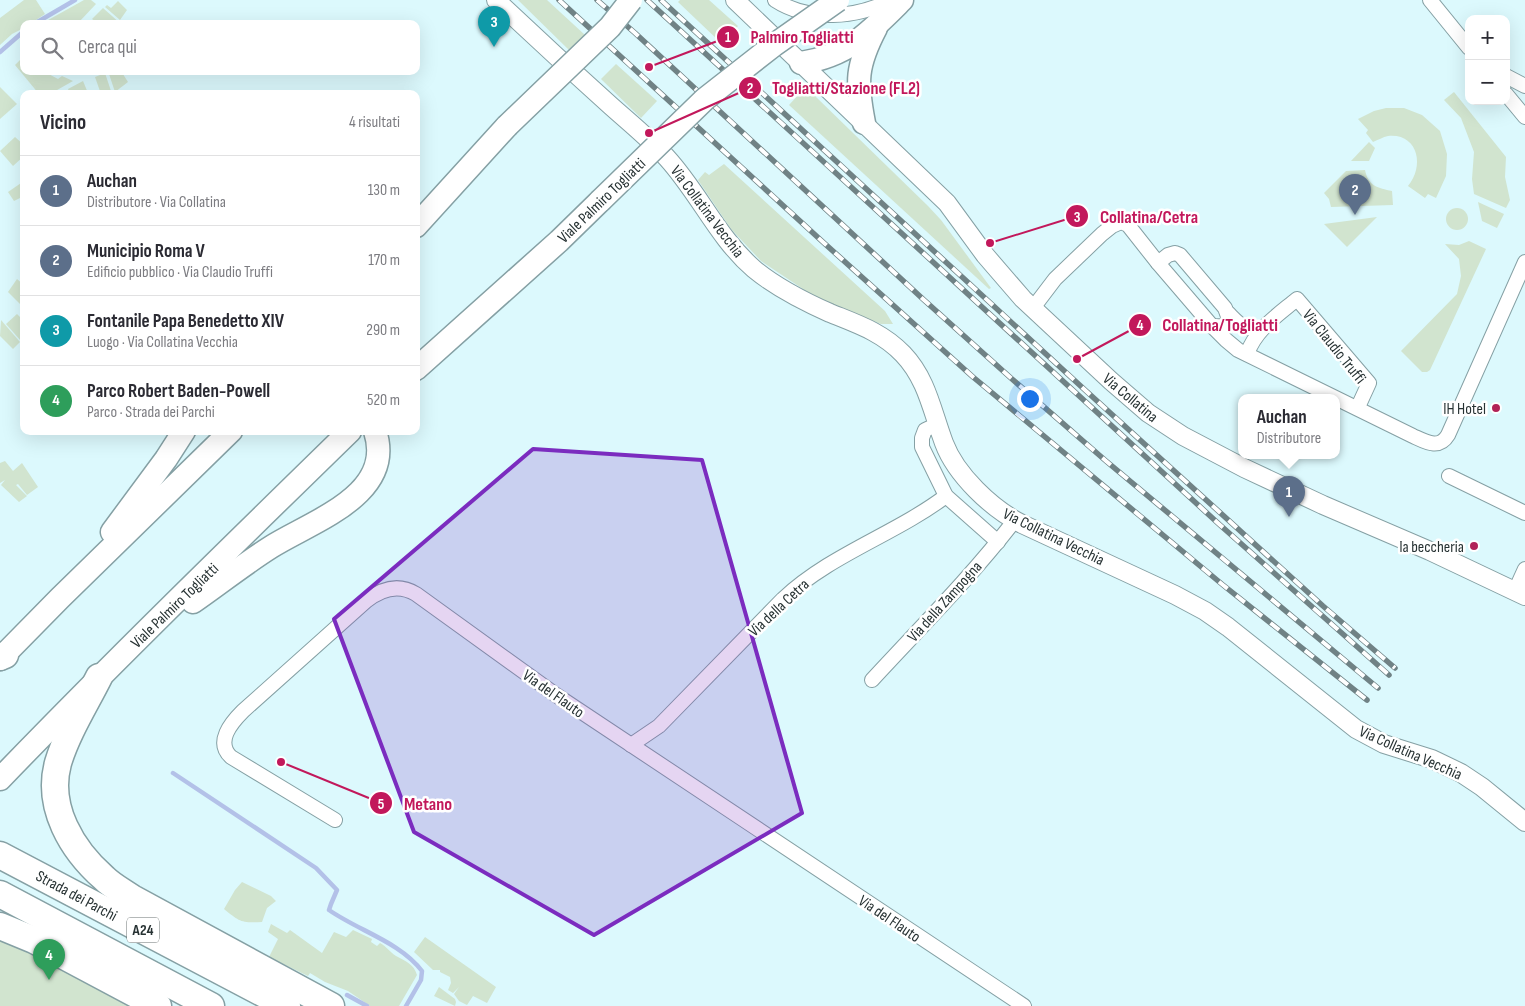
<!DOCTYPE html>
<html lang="it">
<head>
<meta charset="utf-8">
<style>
  :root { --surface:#fff; --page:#f7f7f7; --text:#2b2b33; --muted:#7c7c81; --line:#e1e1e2; --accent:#1a73e8 }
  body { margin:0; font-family:"Sofia Sans Condensed",sans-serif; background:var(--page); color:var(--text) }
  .controls { position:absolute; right:15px; top:15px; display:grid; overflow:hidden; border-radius:10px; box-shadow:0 5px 20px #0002 }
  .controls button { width:45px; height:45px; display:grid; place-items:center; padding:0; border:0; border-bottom:1px solid var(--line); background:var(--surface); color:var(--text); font:25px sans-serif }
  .you { position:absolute; left:1029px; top:398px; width:18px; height:18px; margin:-12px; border:4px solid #fff; border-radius:50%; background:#1a73e8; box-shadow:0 0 0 8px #1a73e833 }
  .badge { display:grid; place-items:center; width:32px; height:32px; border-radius:50%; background:var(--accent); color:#fff; font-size:16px; font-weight:700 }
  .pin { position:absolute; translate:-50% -41px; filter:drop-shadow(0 1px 2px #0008) }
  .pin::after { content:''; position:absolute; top:26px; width:18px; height:15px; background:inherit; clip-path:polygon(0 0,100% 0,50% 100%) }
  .popup { position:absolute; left:1238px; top:394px; width:102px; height:65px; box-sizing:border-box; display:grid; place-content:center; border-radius:10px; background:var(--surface); filter:drop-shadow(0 1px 4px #0005); font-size:16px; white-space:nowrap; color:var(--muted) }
  .popup b { font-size:19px; color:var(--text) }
  .popup::after { content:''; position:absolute; left:50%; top:100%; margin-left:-10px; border:10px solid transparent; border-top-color:var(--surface) }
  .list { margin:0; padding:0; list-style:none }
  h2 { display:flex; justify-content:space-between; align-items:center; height:65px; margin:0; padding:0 20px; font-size:21px }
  h2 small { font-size:16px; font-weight:400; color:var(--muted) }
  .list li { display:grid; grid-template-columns:32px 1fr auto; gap:15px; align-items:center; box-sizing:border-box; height:70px; padding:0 20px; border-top:1px solid var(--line) }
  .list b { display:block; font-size:19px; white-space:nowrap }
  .list p { margin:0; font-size:16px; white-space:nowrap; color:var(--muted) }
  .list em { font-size:16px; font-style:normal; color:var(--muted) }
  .icon { flex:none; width:28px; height:28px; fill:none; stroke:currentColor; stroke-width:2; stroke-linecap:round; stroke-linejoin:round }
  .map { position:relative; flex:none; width:1525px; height:1006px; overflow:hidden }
  .search { position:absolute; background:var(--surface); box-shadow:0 5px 20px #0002; left:20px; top:20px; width:400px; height:55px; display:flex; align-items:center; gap:12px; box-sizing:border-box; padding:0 18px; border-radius:10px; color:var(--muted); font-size:19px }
  .panel { position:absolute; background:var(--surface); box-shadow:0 5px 20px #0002; left:20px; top:90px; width:400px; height:345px; border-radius:10px }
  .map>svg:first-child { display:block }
  .green { fill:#d1e4cf }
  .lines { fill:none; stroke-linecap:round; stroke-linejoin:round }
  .stream { stroke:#b3c1e8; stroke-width:4.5 }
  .minor-casing { stroke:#85a0a4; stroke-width:16 }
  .tertiary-casing { stroke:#85a0a4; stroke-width:20 }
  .primary-casing { stroke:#85a0a4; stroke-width:25 }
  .motorway-casing { stroke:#85a0a4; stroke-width:29 }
  .minor { stroke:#fff; stroke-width:14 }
  .tertiary { stroke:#fff; stroke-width:18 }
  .primary { stroke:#fff; stroke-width:22 }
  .motorway { stroke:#fff; stroke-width:26 }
  .rail-casing { stroke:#708285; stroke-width:5.5 }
  .rail { stroke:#fff; stroke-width:4; stroke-dasharray:11; stroke-linecap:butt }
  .primary-bridge-casing { stroke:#85a0a4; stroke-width:25; stroke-linecap:butt }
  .primary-bridge { stroke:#fff; stroke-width:22 }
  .marked { fill:#7b2cbf; fill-opacity:0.2; stroke:#7b2cbf; stroke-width:4; stroke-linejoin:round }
  .poi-dot { fill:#b12257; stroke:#fff; stroke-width:2 }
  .labels { text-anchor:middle; stroke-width:5; stroke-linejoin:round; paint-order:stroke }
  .shield { fill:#fff; stroke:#687070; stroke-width:1 }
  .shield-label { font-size:15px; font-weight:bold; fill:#273233 }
  .street-label { font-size:16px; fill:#273233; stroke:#fff }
  .poi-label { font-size:16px; fill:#273233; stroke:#fff; text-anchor:end }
  .leader { fill:none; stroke:#c2185b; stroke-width:2 }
  .callout-dot { fill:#c2185b; stroke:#fff; stroke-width:2 }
  .mark-label { font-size:15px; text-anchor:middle; font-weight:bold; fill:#fff }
  .callout-label { font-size:18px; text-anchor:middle; font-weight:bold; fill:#c2185b; stroke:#fff; stroke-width:5; stroke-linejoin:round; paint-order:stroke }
</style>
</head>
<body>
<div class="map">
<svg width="1525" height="1006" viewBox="0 0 1525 1006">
  <rect width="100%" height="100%" fill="#dcf9fd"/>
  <g class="green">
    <polygon points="24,0 36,0 45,14 30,24 24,24 24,28 12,34 0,45 0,18"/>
    <polygon points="84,0 91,0 96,4 79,22 41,24"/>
    <polygon points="518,0 547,0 585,35 569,50"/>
    <polygon points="680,0 709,0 738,26 729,36 727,34 719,41 678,2"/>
    <polygon points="118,1 127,10 120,20 105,7 107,5 111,8"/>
    <polygon points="103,8 121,24 99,24 92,19"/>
    <polygon points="20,60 24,63 24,71 43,71 58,79 62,76 73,81 50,94 39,94 15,65"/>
    <polygon points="616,64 657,101 641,118 601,79"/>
    <polygon points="108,71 121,71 128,82 115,92"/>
    <polygon points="105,73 112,94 101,94 95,77"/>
    <polygon points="83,81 88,93 70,94 68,89"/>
    <polygon points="0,87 17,104 0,119"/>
    <polygon points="801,92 815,96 928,206 941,220 991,288 989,289 789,105"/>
    <polygon points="1454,92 1506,157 1505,177 1510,200 1506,208 1474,194 1472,179 1474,152 1461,118 1444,100"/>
    <path d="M1386,108H1404L1422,115L1440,131L1447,154L1446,176L1436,198L1428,194L1425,198L1408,186C1425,166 1418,133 1388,136C1383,137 1378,140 1373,142L1366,133L1368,130L1358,119L1374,111Z"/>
    <polygon points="15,137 24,145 24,156 13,166 0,151"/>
    <polygon points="1369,142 1375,148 1369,161 1351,161"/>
    <polygon points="724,164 885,311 893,324 881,324 821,301 761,261 731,229 698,180 705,172 709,175"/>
    <path d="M1365,170C1368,186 1378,188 1392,191L1393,205L1331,207L1329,199L1324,193L1346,171Z"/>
    <polygon points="24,181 24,196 14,201 8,192"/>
    <polygon points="1478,202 1504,214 1497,228 1482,221"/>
    <circle cx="1457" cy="219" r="11"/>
    <polygon points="1377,217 1347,247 1324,224"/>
    <polygon points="1469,241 1486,249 1430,370 1427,372 1422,372 1401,351 1457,294 1461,276 1459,259 1445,244 1459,245"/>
    <polygon points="17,279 24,285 24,308 8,292"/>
    <polygon points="17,314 24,321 24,339 21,341 6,324"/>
    <polygon points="1,320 20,342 13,349 0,336"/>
    <polygon points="5,461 13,471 22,463 38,487 27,495 18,484 16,485 27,496 19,502 1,485 5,480 0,483 0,463"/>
    <path d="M242,882L271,896L276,901L267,908L262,922C241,923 240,922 224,909L235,890Z"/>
    <path d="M271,924L287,933L290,930L322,953L334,932L346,937L353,930L372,939L371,942L377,946L380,943C386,946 390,952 396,956C405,961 414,964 417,975L399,1006H370L348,991L325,982L310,973L308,976L269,957L278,939L268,932Z"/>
    <polygon points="425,937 496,987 487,1003 473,996 467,1005 459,1001 454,994 459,987 453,993 448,990 451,983 450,977 440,972 440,970 433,970 414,952"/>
    <polygon points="0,939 147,1006 0,1006"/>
    <polygon points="439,987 455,999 456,1002 455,1006 434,996"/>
  </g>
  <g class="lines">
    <g class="stream">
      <polyline points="34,24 75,0"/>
      <polyline points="0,52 24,31"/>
      <path d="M173,773L316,868L337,890L331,904L329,910C359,931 400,942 422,971L421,980L406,1006"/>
      <polyline points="347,995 367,1006"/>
    </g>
    <defs>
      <g id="minor">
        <path d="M775,0C809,22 857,18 891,0"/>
        <polyline points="1430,0 1469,48"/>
        <polyline points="1506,76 1525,86"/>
        <polyline points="1506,94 1525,117"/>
        <path d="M1175,253L1180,255L1225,308L1229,319C1227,328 1219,326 1212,326L1158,263L1168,255Z"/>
        <polyline points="1033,308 1055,279 1102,234 1112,226 1121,222 1128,225 1158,263"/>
        <path d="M1228,313C1241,326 1243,330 1262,328"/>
        <path d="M1212,326L1226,340L1238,350L1413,436C1426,442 1439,450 1448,435L1525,262"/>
        <path d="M1247,354C1256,329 1278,315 1297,299L1369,383L1358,407"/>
        <polyline points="938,424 925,430 922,438 922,447 946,496 998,542"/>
        <polyline points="1449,476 1525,513"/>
        <polyline points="1515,591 1525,569"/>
        <path d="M872,680C920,628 971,577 1015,520"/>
        <path d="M631,745L659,726L783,599C831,554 894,535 946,496"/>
        <path d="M335,820L231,757C215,742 231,723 243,711L366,601C381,589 398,583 416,594L556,695L1024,1006"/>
      </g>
      <g id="tertiary">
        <path d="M496,0C534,36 572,71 611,106C630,123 650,139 667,158C699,193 718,238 754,269C777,288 803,301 830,313C857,324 882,332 903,354C927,379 932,411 944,443C956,475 992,509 1022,524L1175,595L1205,611L1228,627L1356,729L1384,744L1432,759L1461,773L1482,787L1525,822"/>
        <polyline points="735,0 947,203 985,255 1023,299 1111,381 1148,413 1183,436 1244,468 1323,505 1430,551 1525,596"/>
      </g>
      <g id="primary">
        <path d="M801,63C848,56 870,32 902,0"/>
        <path d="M864,123C856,82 856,66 876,28"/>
        <polyline points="416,226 507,126"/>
        <polyline points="416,369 559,241 600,201"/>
        <polyline points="112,532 166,459 184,431"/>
        <path d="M193,602C219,584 244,564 271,547C312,521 396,495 375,431"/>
        <polyline points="0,659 60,598 231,431"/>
        <path d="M0,779C114,661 232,546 350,431"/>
      </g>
      <g id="motorway">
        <polyline points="0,657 5,655"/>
        <path d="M99,677C85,705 67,733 58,763C46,807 72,850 104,878C112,886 122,891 132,898L331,1006"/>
        <polyline points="0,855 287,1006"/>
        <polyline points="0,894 211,1006"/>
        <polyline points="0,926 34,940 158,1006"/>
      </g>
    </defs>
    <use href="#minor" class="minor-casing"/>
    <use href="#tertiary" class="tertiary-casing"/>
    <use href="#primary" class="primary-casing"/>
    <use href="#motorway" class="motorway-casing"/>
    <use href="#minor" class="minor"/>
    <use href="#tertiary" class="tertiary"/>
    <use href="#primary" class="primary"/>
    <use href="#motorway" class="motorway"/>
    <defs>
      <g id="rail">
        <polyline points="559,0 824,243 973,377 1223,585 1367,700"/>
        <polyline points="597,0 635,33 924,300 1012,379 1106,461 1378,688"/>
        <polyline points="647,0 1220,525 1389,675"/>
        <polyline points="661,0 1085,390 1323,606 1395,668"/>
      </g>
    </defs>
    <use href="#rail" class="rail-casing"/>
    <use href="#rail" class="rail"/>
    <defs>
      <g id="primary-bridge">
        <polyline points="507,126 610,27 631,0"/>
        <polyline points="600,201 705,99 774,45 838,0"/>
      </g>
    </defs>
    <use href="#primary-bridge" class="primary-bridge-casing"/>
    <use href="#primary-bridge" class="primary-bridge"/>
  </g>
  <path class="marked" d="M533,449L702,460L802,813L594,935L414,832L334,619Z"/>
  <g class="poi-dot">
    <circle cx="1496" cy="408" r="5"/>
    <circle cx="1474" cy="546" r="5"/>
  </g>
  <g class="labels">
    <rect class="shield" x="127" y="917.5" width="32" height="25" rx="4"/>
    <g class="shield-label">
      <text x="143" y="935">A24</text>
    </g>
    <g class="street-label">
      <text transform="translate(601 200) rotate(-44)" y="6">Viale Palmiro Togliatti</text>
      <text transform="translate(708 211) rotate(53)" y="6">Via Collatina Vecchia</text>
      <text transform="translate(1335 346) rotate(51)" y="6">Via Claudio Truffi</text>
      <text transform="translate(1131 397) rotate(40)" y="6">Via Collatina</text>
      <text transform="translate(1054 536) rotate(26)" y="6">Via Collatina Vecchia</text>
      <text transform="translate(944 601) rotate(-48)" y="6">Via della Zampogna</text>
      <text transform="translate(174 605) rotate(-44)" y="6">Viale Palmiro Togliatti</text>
      <text transform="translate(778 607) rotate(-43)" y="6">Via della Cetra</text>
      <text transform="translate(554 693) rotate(35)" y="6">Via del Flauto</text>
      <text transform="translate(1411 752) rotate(24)" y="6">Via Collatina Vecchia</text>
      <text transform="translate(77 895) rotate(28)" y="6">Strada dei Parchi</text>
      <text transform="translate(890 918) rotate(34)" y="6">Via del Flauto</text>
    </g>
    <g class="poi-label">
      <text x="1486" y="414">IH Hotel</text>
      <text x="1464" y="552">la beccheria</text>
    </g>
  </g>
  <path class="leader" d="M649 67L728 37M649 133L750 88M990 243L1077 216M1077 359L1140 325M281 762L381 803"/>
  <g class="callout-dot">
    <circle cx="649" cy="67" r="5"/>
    <circle cx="649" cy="133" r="5"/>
    <circle cx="990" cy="243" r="5"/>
    <circle cx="1077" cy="359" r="5"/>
    <circle cx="281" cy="762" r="5"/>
    <circle cx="728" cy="37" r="12"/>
    <circle cx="750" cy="88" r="12"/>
    <circle cx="1077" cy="216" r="12"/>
    <circle cx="1140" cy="325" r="12"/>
    <circle cx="381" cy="803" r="12"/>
  </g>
  <g class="mark-label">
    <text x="728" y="42">1</text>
    <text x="750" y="93">2</text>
    <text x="1077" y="222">3</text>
    <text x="1140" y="330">4</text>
    <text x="381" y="809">5</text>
  </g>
  <g class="callout-label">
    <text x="802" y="43">Palmiro Togliatti</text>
    <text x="846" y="94">Togliatti/Stazione (FL2)</text>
    <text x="1149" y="223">Collatina/Cetra</text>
    <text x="1220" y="331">Collatina/Togliatti</text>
    <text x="428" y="810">Metano</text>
  </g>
</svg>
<div class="controls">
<button>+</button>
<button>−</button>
</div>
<div class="you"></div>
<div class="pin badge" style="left:1289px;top:517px;background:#5c6f8a">1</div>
<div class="popup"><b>Auchan</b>Distributore</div>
<div class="pin badge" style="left:1355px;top:215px;background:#5c6f8a">2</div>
<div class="pin badge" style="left:494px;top:47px;background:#0f9aa8">3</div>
<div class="pin badge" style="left:49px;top:980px;background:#2e9e5b">4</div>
<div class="search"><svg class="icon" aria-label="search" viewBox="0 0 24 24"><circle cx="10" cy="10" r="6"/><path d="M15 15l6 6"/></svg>Cerca qui</div>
<section class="panel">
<h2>Vicino<small>4 risultati</small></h2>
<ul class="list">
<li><span class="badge" style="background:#5c6f8a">1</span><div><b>Auchan</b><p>Distributore · Via Collatina</p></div><em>130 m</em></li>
<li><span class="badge" style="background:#5c6f8a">2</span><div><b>Municipio Roma V</b><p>Edificio pubblico · Via Claudio Truffi</p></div><em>170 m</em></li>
<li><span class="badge" style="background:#0f9aa8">3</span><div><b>Fontanile Papa Benedetto XIV</b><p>Luogo · Via Collatina Vecchia</p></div><em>290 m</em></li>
<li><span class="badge" style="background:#2e9e5b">4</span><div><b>Parco Robert Baden-Powell</b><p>Parco · Strada dei Parchi</p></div><em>520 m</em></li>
</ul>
</section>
</div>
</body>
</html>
